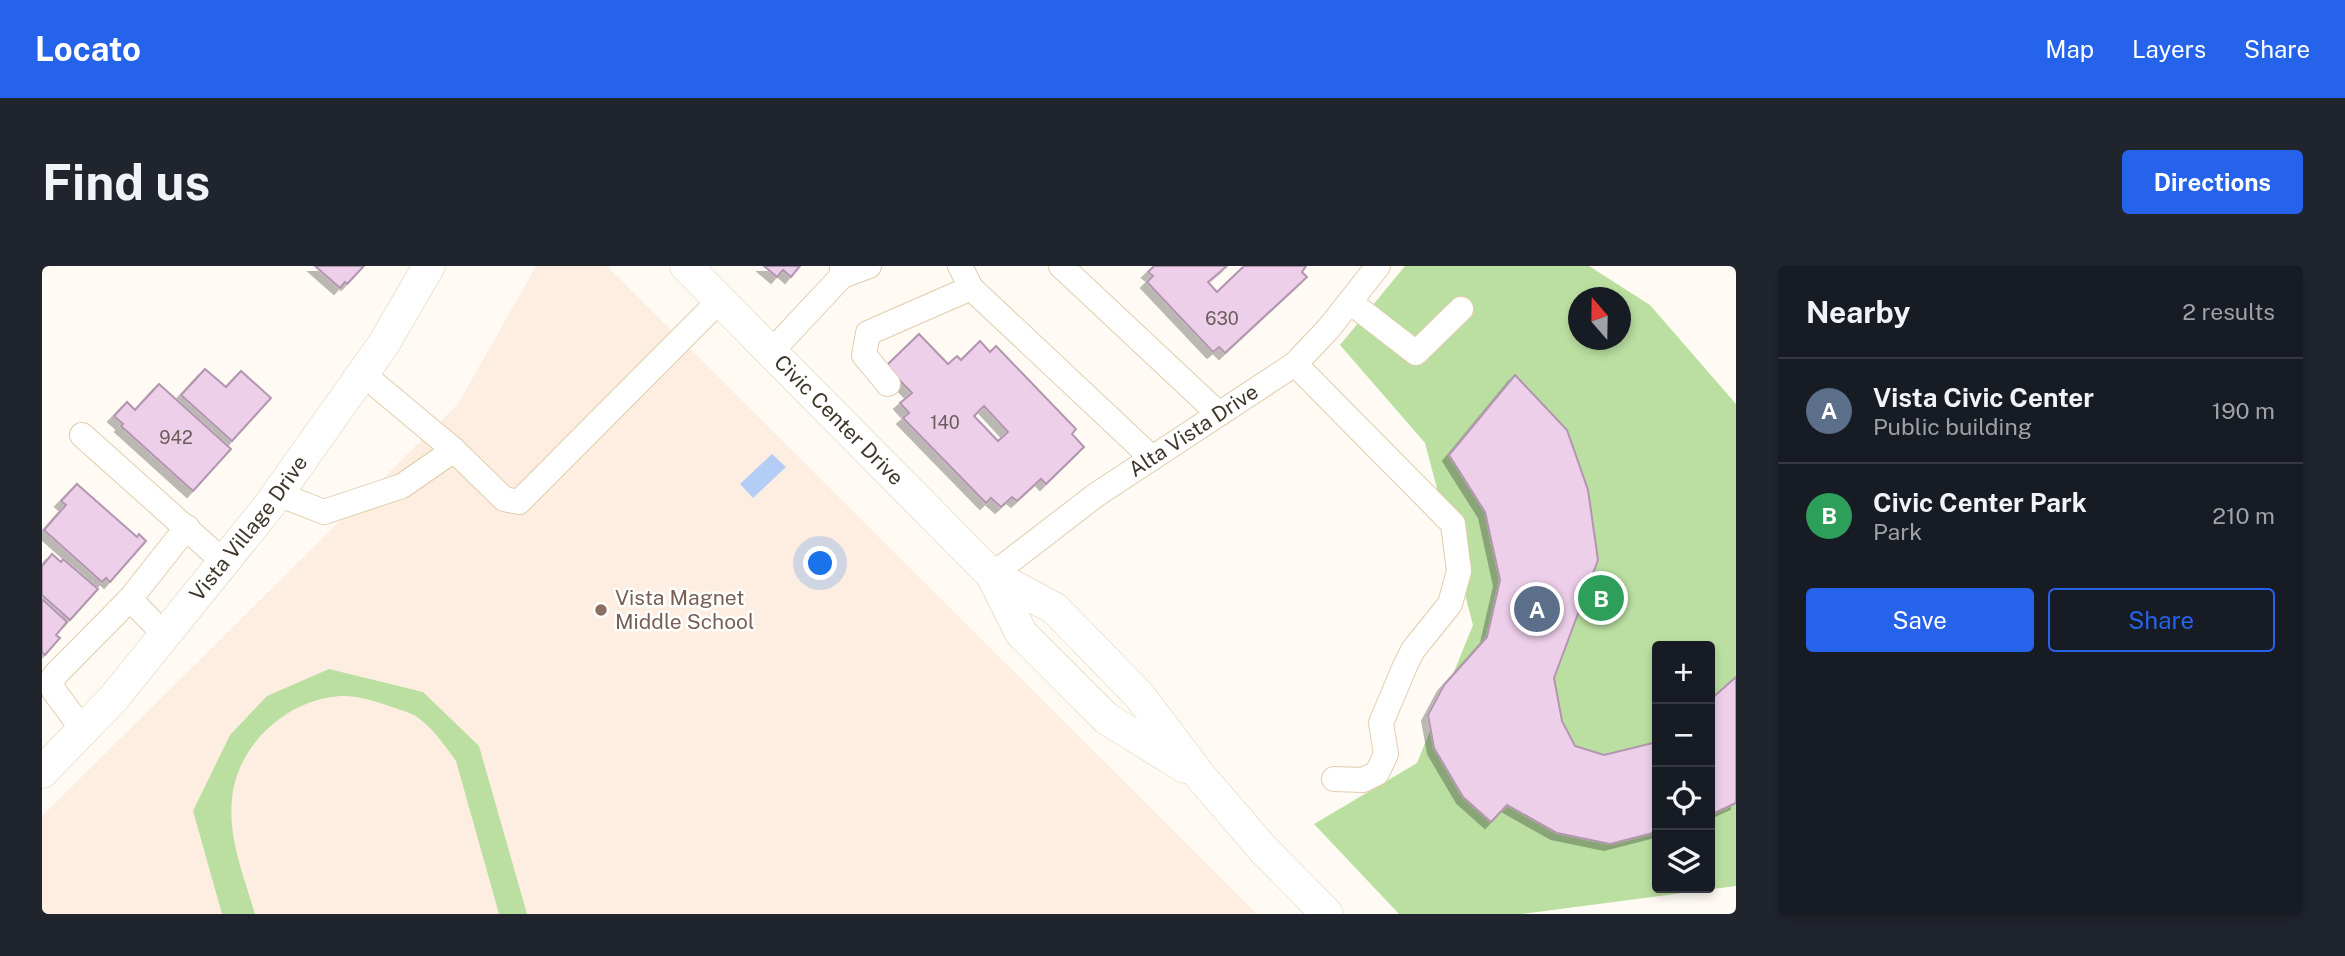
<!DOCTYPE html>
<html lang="en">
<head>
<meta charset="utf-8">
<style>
  :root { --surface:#171b24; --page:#20242c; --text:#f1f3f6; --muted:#9ea1a6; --line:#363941; --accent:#2563eb }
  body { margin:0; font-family:"Public Sans",sans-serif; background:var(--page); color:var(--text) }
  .controls { position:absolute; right:21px; bottom:21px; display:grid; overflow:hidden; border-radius:7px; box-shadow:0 4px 10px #0003 }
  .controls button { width:63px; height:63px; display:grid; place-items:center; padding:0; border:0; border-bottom:2px solid var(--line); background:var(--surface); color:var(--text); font:35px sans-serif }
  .compass { position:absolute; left:1526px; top:21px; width:63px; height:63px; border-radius:50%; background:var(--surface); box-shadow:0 4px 10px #0003; rotate:340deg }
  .you { position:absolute; left:779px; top:298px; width:24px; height:24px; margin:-18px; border:5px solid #fff; border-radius:50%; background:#1a73e8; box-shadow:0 0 0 10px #1a73e833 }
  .badge { display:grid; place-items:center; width:46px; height:46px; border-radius:50%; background:var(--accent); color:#fff; font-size:23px; font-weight:700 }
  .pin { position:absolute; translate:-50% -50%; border:4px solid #fff; box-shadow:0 2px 7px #0006 }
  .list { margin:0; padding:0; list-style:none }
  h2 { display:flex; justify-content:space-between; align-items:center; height:91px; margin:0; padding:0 28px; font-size:30px }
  h2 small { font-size:23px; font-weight:400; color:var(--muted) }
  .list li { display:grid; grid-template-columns:46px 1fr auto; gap:21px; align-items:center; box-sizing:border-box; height:105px; padding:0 28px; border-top:2px solid var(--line) }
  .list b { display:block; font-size:26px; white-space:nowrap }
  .list p { margin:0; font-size:23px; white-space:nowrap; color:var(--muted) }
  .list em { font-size:23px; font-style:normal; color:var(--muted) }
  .actions { display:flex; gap:14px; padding:21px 28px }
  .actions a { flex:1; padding:16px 0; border:2px solid var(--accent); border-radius:7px; text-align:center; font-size:24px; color:var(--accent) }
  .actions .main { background:var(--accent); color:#fff }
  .icon { flex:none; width:38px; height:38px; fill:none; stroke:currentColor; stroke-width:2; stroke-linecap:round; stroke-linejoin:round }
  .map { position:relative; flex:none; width:1694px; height:648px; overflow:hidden; border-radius:7px }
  header { display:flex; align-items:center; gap:42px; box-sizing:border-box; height:98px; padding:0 35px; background:var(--accent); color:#fff }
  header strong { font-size:33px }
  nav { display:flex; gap:38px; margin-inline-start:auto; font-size:24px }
  .intro { display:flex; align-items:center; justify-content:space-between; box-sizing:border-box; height:168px; padding:0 42px }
  h1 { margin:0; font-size:49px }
  .button { padding:18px 32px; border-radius:7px; background:var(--accent); color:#fff; font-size:24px; font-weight:700 }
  main { display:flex; gap:42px; padding:0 42px }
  aside { flex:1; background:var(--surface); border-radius:7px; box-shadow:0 4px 10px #0003 }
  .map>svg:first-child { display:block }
  .education { fill:#fdeee1 }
  .green { fill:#bbdfa1; fill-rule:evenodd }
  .water { fill:#b4cdf6 }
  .building { fill:#edcfea; stroke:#b296af; stroke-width:2; fill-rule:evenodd; filter:url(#shadow) }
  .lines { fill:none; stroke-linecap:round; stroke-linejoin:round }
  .minor-casing { stroke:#e1ccac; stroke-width:26 }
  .major-casing { stroke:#e1ccac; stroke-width:33 }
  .minor { stroke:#fff; stroke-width:24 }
  .major { stroke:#fff; stroke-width:32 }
  .education-dot { fill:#8d6e63; stroke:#fff; stroke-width:2.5 }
  .labels { text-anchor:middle; stroke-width:5; stroke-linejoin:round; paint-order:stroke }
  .number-label { font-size:18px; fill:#6a5c59 }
  .street-label { font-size:21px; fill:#3e3629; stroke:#fff }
  .education-label { font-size:21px; fill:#785e54; stroke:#fff; text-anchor:start }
</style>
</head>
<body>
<header>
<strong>Locato</strong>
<nav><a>Map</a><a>Layers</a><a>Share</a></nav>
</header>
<div class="intro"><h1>Find us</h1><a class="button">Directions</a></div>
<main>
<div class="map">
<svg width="1694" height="648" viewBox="0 0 1694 648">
  <defs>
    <filter id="shadow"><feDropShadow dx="-6" dy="6" stdDeviation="0" flood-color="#0004"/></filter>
  </defs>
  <rect width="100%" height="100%" fill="#fffbf4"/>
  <polygon class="education" points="494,0 565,0 1215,648 0,648 0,550 416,138"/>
  <g class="green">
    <path d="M1363,0H1547L1608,39L1694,138V620L1480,648H1357L1272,558L1375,497L1431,359L1383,177L1298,79ZM1536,32H1578V74H1536ZM1615,380H1668V622H1615Z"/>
    <path d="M287,403L381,426L437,480L485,648H457L414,495C403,480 390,461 375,451C368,446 358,444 350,441C334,435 314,429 298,430C244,434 195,479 190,533C186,573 202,610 213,648H180L151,545L188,469L225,430Z"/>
  </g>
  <polygon class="water" points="730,188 744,201 711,232 698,218"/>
  <g class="building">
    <polygon points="273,0 322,0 305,18 303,16 298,22"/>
    <polygon points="722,0 758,0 749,11 741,4 735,11"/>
    <polygon points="1112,0 1185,0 1166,16 1175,26 1202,0 1264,0 1260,6 1265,11 1183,87 1177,81 1171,86 1105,16 1111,10 1106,6"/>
    <path d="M877,68L906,98L915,90L919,94L938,75L948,86L954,80L1034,163L1030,168L1042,181L1004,218L999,213L975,235L970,231L959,241L949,232L944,237L861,152L867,147L858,137L870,127L844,100ZM942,140L966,166L956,175L932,150Z"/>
    <polygon points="163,103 184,121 199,105 229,132 190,175 139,129"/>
    <polygon points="1473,109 1525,164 1546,224 1556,294 1512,412 1520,455 1533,480 1562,489 1615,476 1615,566 1568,578 1515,567 1465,539 1449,556 1421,531 1392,482 1386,449 1402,419 1445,371 1458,314 1443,246 1407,189"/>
    <polygon points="117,118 189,183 151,225 79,160 81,158 72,150 85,136 93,144"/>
    <polygon points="35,218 95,271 97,268 104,275 68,316 64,312 60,316 2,264 24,239 19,235"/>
    <polygon points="10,288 19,296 21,293 56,323 28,354 0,329 0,300"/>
    <polygon points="0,333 25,356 14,369 18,372 3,389 0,386"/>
    <polygon points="1694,411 1694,537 1668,549 1668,434"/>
  </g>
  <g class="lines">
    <defs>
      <g id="minor">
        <polyline points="918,0 929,22 1110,192"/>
        <polyline points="1019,0 1177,148"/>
        <polyline points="800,10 827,0"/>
        <polyline points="1308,36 1374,87 1419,43"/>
        <polyline points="729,86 800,10 800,0"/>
        <polyline points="1253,98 1411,258 1417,305 1408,338 1371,384 1363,400 1339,457 1344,488 1335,507 1321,514 1292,513"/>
        <polyline points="321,108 412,184 462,233 477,236 678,34"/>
        <polyline points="846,118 822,89 826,67 929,22"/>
        <polyline points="40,169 182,296"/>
        <polyline points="236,228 282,246 360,220 412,184"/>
        <path id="s1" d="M950,309L1054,229L1253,98L1287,62L1336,0"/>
        <polyline points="88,333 123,369"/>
        <polyline points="41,464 12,425 10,417 12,410 88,333 145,261"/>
      </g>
      <g id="major">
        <path id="s2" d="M644,0L950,309L1012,342L1097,429L1159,511L1222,584L1285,648"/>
        <polyline points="950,309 979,367 1065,453 1143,501"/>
        <path id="s3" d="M0,506L71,433L226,241L341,79L387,0"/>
      </g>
    </defs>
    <use href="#minor" class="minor-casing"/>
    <use href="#major" class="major-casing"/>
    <use href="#minor" class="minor"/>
    <use href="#major" class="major"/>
  </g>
  <circle class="education-dot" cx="559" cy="344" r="7"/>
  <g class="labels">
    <g class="number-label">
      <text x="1180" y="59">630</text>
      <text x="903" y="163">140</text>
      <text x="134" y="178">942</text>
    </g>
    <g class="street-label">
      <text dy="7" stroke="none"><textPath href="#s2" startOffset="217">Civic Center Drive</textPath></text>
      <text dy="7" stroke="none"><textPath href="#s1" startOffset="248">Alta Vista Drive</textPath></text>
      <text dy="7" stroke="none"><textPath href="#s3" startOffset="320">Vista Village Drive</textPath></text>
    </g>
    <g class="education-label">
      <text x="573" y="339">Vista Magnet<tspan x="573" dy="24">Middle School</tspan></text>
    </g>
  </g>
</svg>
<div class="controls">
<button>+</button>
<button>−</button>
<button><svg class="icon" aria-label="locate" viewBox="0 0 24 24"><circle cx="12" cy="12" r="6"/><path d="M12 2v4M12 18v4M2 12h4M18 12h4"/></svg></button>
<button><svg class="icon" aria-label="layers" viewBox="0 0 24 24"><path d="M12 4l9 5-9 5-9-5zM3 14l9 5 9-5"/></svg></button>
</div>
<svg class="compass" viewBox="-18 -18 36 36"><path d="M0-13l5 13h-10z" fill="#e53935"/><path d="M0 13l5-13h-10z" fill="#9ea1a6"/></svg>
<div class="you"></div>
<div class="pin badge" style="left:1495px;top:343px;background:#5c6f8a">A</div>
<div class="pin badge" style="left:1559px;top:332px;background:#2e9e5b">B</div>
</div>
<aside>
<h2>Nearby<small>2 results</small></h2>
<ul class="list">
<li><span class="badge" style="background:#5c6f8a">A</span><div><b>Vista Civic Center</b><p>Public building</p></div><em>190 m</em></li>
<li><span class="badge" style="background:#2e9e5b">B</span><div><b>Civic Center Park</b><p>Park</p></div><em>210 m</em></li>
</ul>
<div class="actions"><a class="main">Save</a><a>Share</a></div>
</aside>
</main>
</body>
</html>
